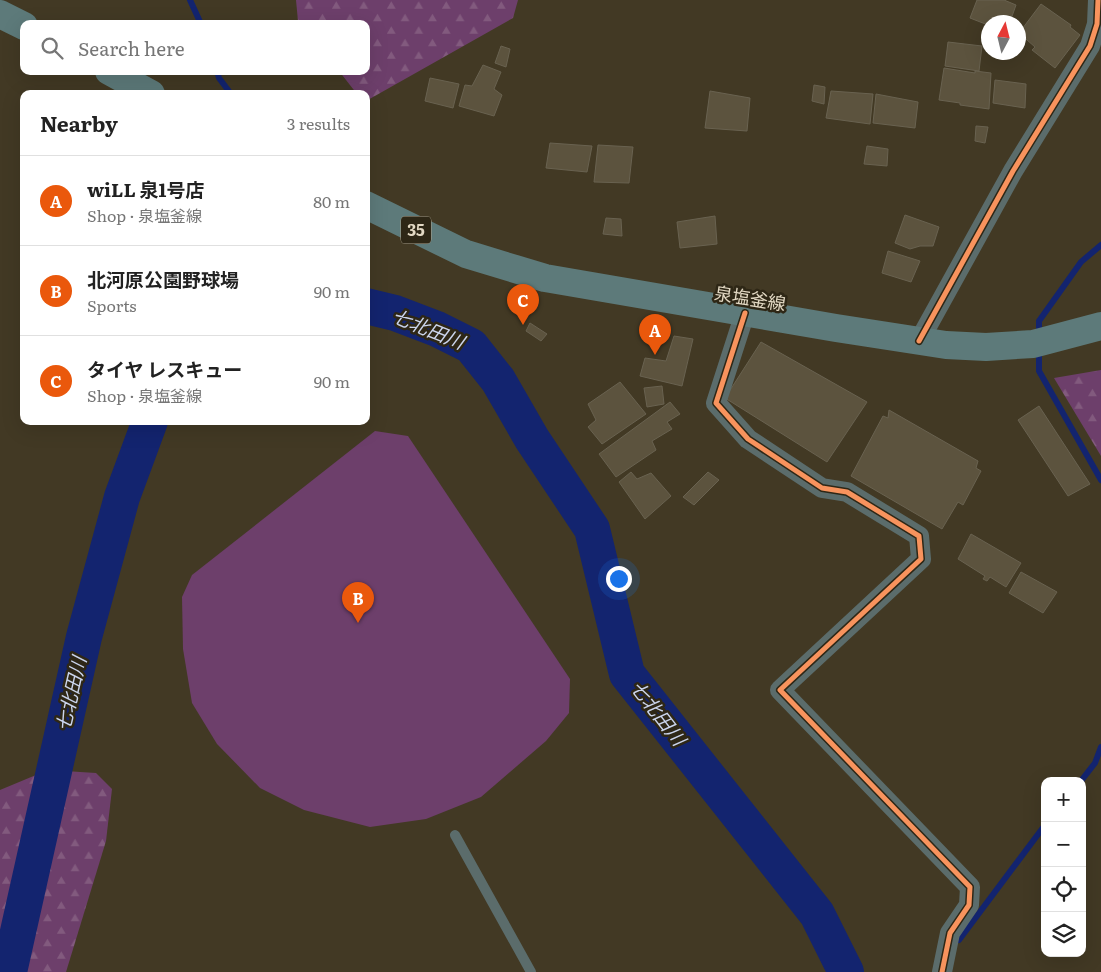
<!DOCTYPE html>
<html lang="en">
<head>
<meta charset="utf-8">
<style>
  :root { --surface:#fff; --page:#f6f6f6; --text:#222; --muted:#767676; --line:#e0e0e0; --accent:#ea580c }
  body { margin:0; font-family:Literata,"Noto Sans JP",serif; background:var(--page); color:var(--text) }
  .controls { position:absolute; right:15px; bottom:15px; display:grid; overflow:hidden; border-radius:10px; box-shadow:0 5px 20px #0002 }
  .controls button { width:45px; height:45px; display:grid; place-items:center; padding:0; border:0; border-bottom:1px solid var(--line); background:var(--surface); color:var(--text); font:25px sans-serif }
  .compass { position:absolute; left:981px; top:15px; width:45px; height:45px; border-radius:50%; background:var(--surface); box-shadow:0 5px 20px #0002; rotate:7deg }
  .you { position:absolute; left:618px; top:578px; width:18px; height:18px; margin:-12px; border:4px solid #fff; border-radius:50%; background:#1a73e8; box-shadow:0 0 0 8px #1a73e833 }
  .badge { display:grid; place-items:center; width:32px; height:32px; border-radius:50%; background:var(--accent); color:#fff; font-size:16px; font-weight:700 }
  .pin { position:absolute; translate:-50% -41px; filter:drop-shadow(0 1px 2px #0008) }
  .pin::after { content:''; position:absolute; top:26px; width:18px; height:15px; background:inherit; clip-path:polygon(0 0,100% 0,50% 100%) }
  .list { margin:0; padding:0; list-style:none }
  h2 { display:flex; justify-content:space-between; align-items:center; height:65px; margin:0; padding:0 20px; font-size:21px }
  h2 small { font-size:16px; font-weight:400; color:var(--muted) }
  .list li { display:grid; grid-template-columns:32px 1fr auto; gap:15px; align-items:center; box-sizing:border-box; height:90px; padding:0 20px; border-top:1px solid var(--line) }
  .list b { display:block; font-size:19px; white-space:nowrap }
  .list p { margin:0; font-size:16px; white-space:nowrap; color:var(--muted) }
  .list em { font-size:16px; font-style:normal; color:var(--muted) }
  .icon { flex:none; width:28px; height:28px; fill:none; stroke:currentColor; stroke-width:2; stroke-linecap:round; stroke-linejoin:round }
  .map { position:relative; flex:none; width:1101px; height:972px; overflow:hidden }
  .search { position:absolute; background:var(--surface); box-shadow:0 5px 20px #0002; left:20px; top:20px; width:350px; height:55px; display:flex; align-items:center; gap:12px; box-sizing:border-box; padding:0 18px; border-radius:10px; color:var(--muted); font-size:19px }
  .panel { position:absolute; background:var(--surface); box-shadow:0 5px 20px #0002; left:20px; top:90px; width:350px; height:335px; border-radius:10px }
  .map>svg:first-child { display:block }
  .green { fill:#6d3f6b }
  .forest { fill:url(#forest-firs) }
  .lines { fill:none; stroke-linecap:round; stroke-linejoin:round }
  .stream { stroke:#13246f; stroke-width:6 }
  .river { stroke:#13246f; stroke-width:36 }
  .building { fill:#5c533e; stroke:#696250 }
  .lane { stroke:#5b6c6b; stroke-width:10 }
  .street { stroke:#5b6c6b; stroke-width:20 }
  .primary { stroke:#5d7a7a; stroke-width:28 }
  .cycleway-casing { stroke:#2e2716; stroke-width:8 }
  .cycleway { stroke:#f8935d; stroke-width:5 }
  .labels { text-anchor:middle; stroke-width:5; stroke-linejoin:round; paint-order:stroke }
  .shield { fill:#2e2716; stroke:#ada490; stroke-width:1 }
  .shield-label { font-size:16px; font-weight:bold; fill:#e3d9c4 }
  .street-label { font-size:18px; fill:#e3d9c4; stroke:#2e2716 }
  .water-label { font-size:19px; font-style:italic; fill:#cbd5ed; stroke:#2e2716 }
</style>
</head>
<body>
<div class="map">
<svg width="1101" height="972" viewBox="0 0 1101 972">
  <defs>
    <pattern id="forest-firs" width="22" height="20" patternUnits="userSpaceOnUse" patternTransform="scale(1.25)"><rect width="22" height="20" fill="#6d3f6b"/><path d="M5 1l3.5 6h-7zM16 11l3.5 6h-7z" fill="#825a7e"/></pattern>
  </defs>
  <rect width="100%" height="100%" fill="#423924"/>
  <polygon class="green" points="375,431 408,436 570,679 569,713 546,741 481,797 426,819 370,827 304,810 260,788 217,744 192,703 183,649 182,597 192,575"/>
  <g class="forest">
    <polygon points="296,0 518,0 513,18 366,101 366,94 357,94 339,71 366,71 366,24 300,24 298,21"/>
    <polygon points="1101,370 1101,456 1054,378"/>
    <polygon points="48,770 96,773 112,789 106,841 66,972 0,972 0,790"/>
  </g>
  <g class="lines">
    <g class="stream">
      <polyline points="190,0 201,24"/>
      <polyline points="217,71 219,78 231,94"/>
      <polyline points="1039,336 1039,321 1081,262 1101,245"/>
      <polyline points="1039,348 1039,371 1101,480"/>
      <polyline points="1081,781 1095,763 1101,747"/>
      <polyline points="959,940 1045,825"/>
    </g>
    <g class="river">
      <polyline points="366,306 395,313 437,329 471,346 498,380 532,439 592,529 627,674 817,914 846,972"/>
      <polyline points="9,972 84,637 122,497 150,421"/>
    </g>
  </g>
  <g class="building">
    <polygon points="977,0 1004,0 1016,5 1010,22 988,22 988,25 970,18"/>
    <polygon points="1041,4 1071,25 1070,27 1080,35 1055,68 1032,50 1035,47 1019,33"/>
    <polygon points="948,42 982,46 979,71 945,66"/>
    <polygon points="501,46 510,49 506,67 495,63"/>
    <polygon points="483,65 501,72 494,89 502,95 494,116 459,106 465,85 472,86"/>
    <polygon points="944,68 975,73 975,71 991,73 989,109 960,105 960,103 939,100"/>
    <polygon points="430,78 459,84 453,108 425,101"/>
    <polygon points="995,80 1026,84 1025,108 993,103"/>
    <polygon points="814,85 825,87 824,104 812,101"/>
    <polygon points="710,91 750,98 747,131 705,128"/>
    <polygon points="831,91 873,94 870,124 826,118"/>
    <polygon points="876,94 918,102 915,128 873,123"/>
    <polygon points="976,126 988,127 985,143 975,141"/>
    <polygon points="550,143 592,146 587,172 546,168"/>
    <polygon points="598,145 633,147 629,183 594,182"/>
    <polygon points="867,146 888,149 887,166 864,164"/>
    <polygon points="905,215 939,227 933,246 920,246 910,249 895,243"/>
    <polygon points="715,216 717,244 680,248 677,222"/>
    <polygon points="606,218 621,219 622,236 603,234"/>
    <polygon points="888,251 920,261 911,282 882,273"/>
    <polygon points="530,323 547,334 541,341 526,331"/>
    <polygon points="674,336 693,339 682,386 640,376 645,358 666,361"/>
    <polygon points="761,342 867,402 827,462 725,398"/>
    <polygon points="620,382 646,414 602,444 588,427 596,420 588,404"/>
    <polygon points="662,386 664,404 647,407 644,388"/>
    <polygon points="670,402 680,414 667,422 672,429 652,441 656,450 616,477 599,454"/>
    <polygon points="1039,406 1090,484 1068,496 1018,420"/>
    <polygon points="889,410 978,461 976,468 981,471 963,505 958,502 942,529 851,476 883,416 888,418"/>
    <polygon points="631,472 637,479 651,473 671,496 645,519 619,482"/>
    <polygon points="708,472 719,480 694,505 683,497"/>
    <polygon points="971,534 1021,563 1006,587 990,577 987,581 983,579 985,576 958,559"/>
    <polygon points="1021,572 1057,592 1043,613 1009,593"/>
  </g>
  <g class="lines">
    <polyline class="lane" points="455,835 531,972"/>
    <g class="street">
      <polyline points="745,313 716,403 748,439 822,488 847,492 919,536 921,559 780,690 970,887 969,905 950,933 942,972"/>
      <polyline points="919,341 1013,171 1090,46 1097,24 1098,0"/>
    </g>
    <g class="primary">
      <polyline points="0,14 24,26"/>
      <polyline points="109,71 151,94"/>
      <polyline points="366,205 466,254 545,278 836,328 946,345 986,347 1033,344 1101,326"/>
    </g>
    <defs>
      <g id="cycleway">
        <polyline points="745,313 716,403 748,439 822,488 847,492 919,536 921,559 780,690 970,887 969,905 950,933 942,972"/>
        <polyline points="919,341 1013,171 1090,46 1097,24 1098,0"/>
      </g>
    </defs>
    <use href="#cycleway" class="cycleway-casing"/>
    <use href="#cycleway" class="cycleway"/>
  </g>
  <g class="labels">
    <rect class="shield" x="401" y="216.5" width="30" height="27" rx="4"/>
    <g class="shield-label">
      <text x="416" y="236">35</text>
    </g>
    <g class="street-label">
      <text transform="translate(750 299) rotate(9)" y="6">泉塩釜線</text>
    </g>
    <g class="water-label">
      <text transform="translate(428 329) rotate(22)" y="7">七北田川</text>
      <text transform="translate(71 694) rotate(-77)" y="7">七北田川</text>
      <text transform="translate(658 713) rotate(52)" y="7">七北田川</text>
    </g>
  </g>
</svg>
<div class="controls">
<button>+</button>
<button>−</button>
<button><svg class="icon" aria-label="locate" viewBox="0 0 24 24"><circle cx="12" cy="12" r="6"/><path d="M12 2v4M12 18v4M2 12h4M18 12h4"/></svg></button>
<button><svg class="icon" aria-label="layers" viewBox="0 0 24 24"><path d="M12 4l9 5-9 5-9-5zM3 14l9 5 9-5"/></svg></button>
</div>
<svg class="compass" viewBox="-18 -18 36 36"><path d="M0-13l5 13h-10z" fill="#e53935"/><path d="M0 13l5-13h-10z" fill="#767676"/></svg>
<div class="you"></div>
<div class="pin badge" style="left:655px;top:355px">A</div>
<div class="pin badge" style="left:358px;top:623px">B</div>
<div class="pin badge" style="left:523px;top:325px">C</div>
<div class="search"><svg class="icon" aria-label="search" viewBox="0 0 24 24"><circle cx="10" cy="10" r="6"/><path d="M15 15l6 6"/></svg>Search here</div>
<section class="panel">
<h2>Nearby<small>3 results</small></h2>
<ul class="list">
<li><span class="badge">A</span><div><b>wiLL 泉1号店</b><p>Shop · 泉塩釜線</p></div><em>80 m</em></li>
<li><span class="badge">B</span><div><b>北河原公園野球場</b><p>Sports</p></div><em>90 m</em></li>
<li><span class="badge">C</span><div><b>タイヤ レスキュー</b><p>Shop · 泉塩釜線</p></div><em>90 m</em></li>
</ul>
</section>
</div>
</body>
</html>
